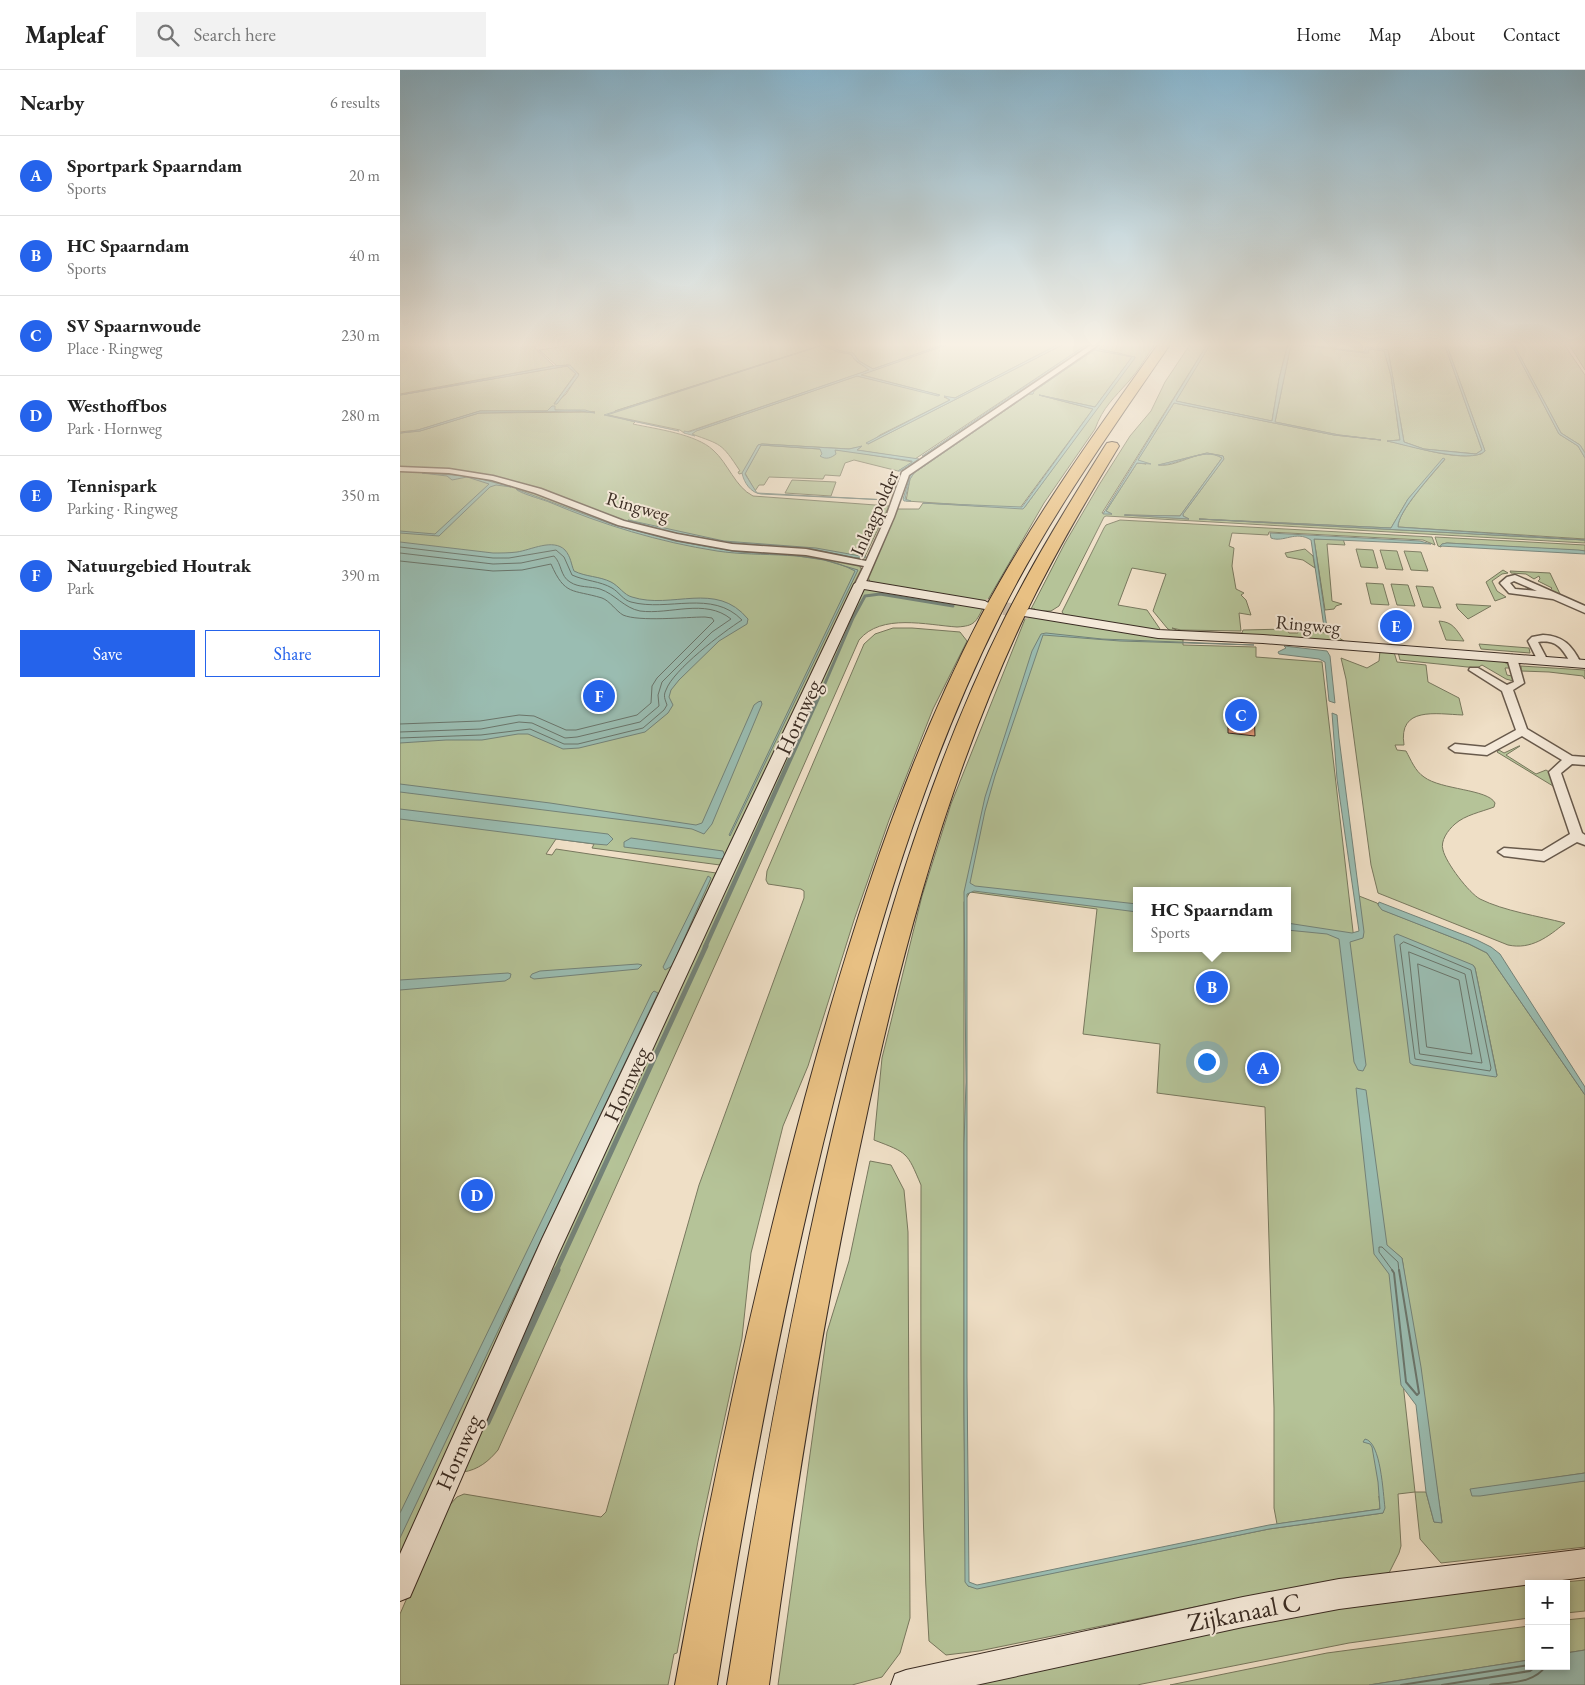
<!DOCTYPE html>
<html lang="en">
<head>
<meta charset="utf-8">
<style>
  :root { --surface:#fff; --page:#f2f2f2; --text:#222; --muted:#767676; --line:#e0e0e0; --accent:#2563eb }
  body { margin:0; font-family:"EB Garamond",serif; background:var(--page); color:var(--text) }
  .controls { position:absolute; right:15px; bottom:15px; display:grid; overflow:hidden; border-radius:0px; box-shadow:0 2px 8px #0003 }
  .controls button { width:45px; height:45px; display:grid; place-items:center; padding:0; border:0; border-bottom:1px solid var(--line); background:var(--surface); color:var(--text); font:25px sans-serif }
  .you { position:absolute; left:806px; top:991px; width:18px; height:18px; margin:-12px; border:4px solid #fff; border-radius:50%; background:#1a73e8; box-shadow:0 0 0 8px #1a73e833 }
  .badge { display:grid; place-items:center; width:32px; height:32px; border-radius:50%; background:var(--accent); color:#fff; font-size:16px; font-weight:700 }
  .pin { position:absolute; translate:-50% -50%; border:2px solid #fff; box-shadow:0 1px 5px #0006 }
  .popup { position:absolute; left:733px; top:817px; width:158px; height:65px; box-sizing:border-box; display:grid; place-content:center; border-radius:0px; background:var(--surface); filter:drop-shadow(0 1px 4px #0005); font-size:16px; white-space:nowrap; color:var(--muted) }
  .popup b { font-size:19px; color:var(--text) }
  .popup::after { content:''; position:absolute; left:50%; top:100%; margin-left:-10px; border:10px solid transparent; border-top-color:var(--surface) }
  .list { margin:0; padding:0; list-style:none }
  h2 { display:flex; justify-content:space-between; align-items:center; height:65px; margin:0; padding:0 20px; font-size:21px }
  h2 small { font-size:16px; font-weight:400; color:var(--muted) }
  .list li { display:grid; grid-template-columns:32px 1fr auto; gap:15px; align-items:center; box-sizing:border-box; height:80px; padding:0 20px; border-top:1px solid var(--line) }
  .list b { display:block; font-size:19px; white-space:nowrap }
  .list p { margin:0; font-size:16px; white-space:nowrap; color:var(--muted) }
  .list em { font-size:16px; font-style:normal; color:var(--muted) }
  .actions { display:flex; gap:10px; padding:15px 20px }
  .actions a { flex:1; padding:11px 0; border:1px solid var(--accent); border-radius:0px; text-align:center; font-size:18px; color:var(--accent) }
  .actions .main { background:var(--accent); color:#fff }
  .icon { flex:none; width:28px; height:28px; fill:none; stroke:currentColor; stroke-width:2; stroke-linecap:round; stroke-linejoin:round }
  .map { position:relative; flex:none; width:1185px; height:1615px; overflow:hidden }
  header { display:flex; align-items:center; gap:30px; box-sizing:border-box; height:70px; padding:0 25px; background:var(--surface); border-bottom:1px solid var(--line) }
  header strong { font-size:24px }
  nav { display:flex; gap:28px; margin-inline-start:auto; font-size:18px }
  .search { width:350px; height:45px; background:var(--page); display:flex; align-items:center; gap:12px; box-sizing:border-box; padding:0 18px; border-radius:0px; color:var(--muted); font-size:19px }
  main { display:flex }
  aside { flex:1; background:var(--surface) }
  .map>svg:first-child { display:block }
  .green { fill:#b5c398; stroke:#78785e; fill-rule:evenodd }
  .water { fill:#9abdb2; stroke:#748379 }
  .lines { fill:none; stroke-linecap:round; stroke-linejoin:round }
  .shore-far1 { stroke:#6a756b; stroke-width:1 }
  .shore { stroke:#6a756b; stroke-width:2 }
  .stream-far3 { stroke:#748379; stroke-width:3 }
  .stream-far2 { stroke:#748379; stroke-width:4.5 }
  .stream-far1 { stroke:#748379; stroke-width:5 }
  .stream { stroke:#748379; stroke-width:7 }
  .building { fill:#e09774; stroke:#3b2d24 }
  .secondary-tunnel { stroke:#cbbba6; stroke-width:13; stroke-dasharray:13 6; stroke-linecap:butt }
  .street-casing { stroke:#685a4c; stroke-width:3 }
  .secondary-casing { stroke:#3b2d24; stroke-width:2 }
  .highway-casing { stroke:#3b2d24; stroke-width:2 }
  .street { fill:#f5eada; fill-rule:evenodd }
  .secondary { fill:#f5eada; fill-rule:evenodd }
  .highway { fill:#e8c083; fill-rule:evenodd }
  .labels { text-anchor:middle; stroke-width:4; stroke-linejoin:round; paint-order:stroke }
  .far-street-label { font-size:19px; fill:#3b2d24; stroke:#f5eada }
  .street-label { font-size:22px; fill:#3b2d24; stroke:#f5eada }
  .near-street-label { font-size:26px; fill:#3b2d24; stroke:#f5eada }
</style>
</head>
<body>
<header>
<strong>Mapleaf</strong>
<div class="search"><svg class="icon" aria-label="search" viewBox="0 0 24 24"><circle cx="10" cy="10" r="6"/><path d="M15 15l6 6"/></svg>Search here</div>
<nav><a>Home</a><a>Map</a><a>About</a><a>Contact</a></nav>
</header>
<main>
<aside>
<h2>Nearby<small>6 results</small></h2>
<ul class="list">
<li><span class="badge">A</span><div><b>Sportpark Spaarndam</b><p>Sports</p></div><em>20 m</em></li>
<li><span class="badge">B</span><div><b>HC Spaarndam</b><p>Sports</p></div><em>40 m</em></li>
<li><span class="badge">C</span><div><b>SV Spaarnwoude</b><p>Place · Ringweg</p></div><em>230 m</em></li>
<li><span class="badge">D</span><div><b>Westhoffbos</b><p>Park · Hornweg</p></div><em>280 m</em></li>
<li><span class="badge">E</span><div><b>Tennispark</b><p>Parking · Ringweg</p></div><em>350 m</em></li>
<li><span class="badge">F</span><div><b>Natuurgebied Houtrak</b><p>Park</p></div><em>390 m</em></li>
</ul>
<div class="actions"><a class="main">Save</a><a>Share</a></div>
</aside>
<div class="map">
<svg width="1185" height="1615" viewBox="0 0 1185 1615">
  <rect width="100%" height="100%" fill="#efdfc6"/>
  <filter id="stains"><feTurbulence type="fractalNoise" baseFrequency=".004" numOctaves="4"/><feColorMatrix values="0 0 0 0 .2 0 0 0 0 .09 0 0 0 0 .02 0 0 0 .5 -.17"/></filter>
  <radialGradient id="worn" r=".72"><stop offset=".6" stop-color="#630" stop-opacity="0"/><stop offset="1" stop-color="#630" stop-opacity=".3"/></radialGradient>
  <g class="green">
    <polygon points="0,273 130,273 154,296 0,324"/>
    <path d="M186,273H548L473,299L459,291L453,283L440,281L425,274L215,341L423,275L438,282L451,284L457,292L469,299L462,303L552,273H661L555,328L544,327L550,330L480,365L468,374L666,273H689L515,389L456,380L461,377L449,379L362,374L358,375L343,403L339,404L338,402L340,401C321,372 321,375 292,364L296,361L457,306L539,325L462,305L461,303L284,363L280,360L208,345L235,352L233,354C256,359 296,364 313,380C328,393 335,417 353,426L489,436L460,497L462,500L320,795L192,778L194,774L156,769L146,784L152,785L156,779L316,803L0,1501V363L20,361L79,343L195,342L155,340L152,336L147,341H80L18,360L0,362V325L167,296L176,303L154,334L166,324L179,304L168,295L157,296L139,280Z"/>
    <path d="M706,273H756C747,285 739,300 729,311C714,328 703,337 695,359L644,433L586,533L470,512L468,507L497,439H519L523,433L581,436L506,431L510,409L514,403L629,324H633L634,321L694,280L722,284L699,279ZM728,286L735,287L734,288L624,438H620L693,339L639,325L695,337L732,287Z"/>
    <path d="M791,273H808L702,443L712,444L706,441L737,393L746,394L738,391L739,388L774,333L934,365L981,370L939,365L875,352L890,279L891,275L893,274L892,273H1044L1082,380L1076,384L1024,379L1004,372L988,280L966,277L965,281L963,282L899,274L965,283L969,279L985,281L991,306L1000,370L987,371C1016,376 1052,391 1081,384L1085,381L1046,273H1111L1159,364L1178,376L1185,388V469L998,457C997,442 1034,403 1045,389L1008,429L991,458L799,449L1185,470V473L706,446L704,447L659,536L651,541H632L635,539H631L665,473L699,415L730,366L751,341L765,312ZM807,383L823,386V390L783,444V446L789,449L725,445L780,446L822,388C803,375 778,398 759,395Z"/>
    <polygon points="811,273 888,273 879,309 872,351 775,331"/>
    <polygon points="1113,273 1163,273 1185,305 1185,383 1180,375 1161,363"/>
    <polygon points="1168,273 1185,273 1185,300"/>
    <polygon points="361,375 449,381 513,392 498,401 454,390 445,393 440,406 425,405 423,409 369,407 364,415 359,415 355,421 345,403"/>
    <polygon points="392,410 436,412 431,426 385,423"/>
    <path d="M720,450L1032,467L1035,475L1023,470L869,462L868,465L832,463L829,476L834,478L832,496L836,519L844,523L841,525L846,530L851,545L839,543L841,561L781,560L772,558L779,561L842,563L843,560L887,559L889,563H898L897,559C913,560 933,563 944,571L941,573L773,563L767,558L753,541L766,504L732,498L718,535L747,540L760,559L755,561L665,546L662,542L704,458L706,455Z"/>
    <polygon points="1035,467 1185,475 1185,481 1047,473 1042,474 1041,477 1038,476"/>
    <polygon points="914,469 943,469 945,475 927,474 932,531 942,534 936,536 934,539 925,540"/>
    <polygon points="905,479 913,486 915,498 903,490 887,487 885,483"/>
    <polygon points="956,479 973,480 978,498 961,497"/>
    <polygon points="980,480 997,481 1003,500 986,499"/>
    <polygon points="1004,481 1021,482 1028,501 1011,500"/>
    <polygon points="1103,500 1108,503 1102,504 1092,511 1097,521 1106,527 1095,531 1086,512"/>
    <polygon points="1110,501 1150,503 1161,526 1149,521 1152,518 1138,511 1140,509 1139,506 1134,509 1126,504 1111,503"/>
    <polygon points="966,513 983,514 989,535 971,534"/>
    <polygon points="991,514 1008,515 1015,536 997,535"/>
    <polygon points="1016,516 1033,517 1041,538 1023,537"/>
    <path d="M465,519L584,536C576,552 575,556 557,557C527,555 481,543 459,570L354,808L98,1380C89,1391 78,1400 63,1402L85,1341L463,520Z"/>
    <polygon points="1056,534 1091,536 1068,549 1058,539"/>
    <path d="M627,544L783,569V575L856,577V587L922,592L954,870L963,867L959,826L977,833L983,840L1069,874L1087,883L1185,1025V1403L1070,1420L1185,1411V1477L1041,1493L1020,1469L1015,1422L998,1424L1001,1476L999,1483L989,1503L819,1532L579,1581L546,1585L529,1571C519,1419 521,1267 521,1115C507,1082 508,1083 474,1070L482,988L522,826L551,734ZM737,821H887V878H737ZM570,822L697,839L683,964L760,974L757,1023L865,1037L874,1338V1438L877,1454L980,1439L979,1426L983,1443L869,1459L578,1518L568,1516L566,1500L564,1341V832ZM1073,895L1075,898L1097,1005L1096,1007ZM988,1177L1002,1188L1042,1452H1034L1026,1422H1015Z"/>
    <path d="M1039,551C1053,552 1056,559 1064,571L1046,570Z"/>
    <polygon points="493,558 512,558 560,562 567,571 533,639 489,750 454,850 408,996 383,1056 351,1183 342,1268 298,1471 277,1583 274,1584 268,1615 0,1615 0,1544 45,1440 57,1427 64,1424 201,1447 206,1442 299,1115 404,828 404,821 401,819 368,814 366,810 367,801 464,574 475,564"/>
    <polygon points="1079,574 1129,578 1130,583 1081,579"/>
    <path d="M980,581L994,582L997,592L1026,595L1028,612L1059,628L1063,645C1036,644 998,636 1004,675H995L997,680L1006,681C1011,690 1015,701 1024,707C1041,720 1088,719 1095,733L1094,737C1081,742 1065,745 1055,754C1048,760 1040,771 1043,780C1046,793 1069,823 1080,829C1104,841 1138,846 1165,853C1148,867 1131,880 1108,875L978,823L971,795L946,609L941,588L967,598L979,591Z"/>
    <polygon points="998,582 1101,591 1108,594 1110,598 1105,598 1107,605 1112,606 1113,611 1106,609 1082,595 1077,598 1000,590"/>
    <polygon points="1121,596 1185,600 1185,609 1183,606 1149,602 1121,601"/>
    <polygon points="1119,676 1120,676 1106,685 1136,704 1146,700 1151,703 1153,716 1097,682 1099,680 1104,683"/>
    <polygon points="470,1091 491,1095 504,1120 508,1162 510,1548 500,1583 482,1607 452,1615 378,1615 427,1262 449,1191"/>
    <polygon points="1185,1510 1185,1541 1166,1543 1166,1514 1145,1514"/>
    <polygon points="1129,1515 1129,1548 949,1573 737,1615 572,1615 730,1576 970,1532"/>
    <polygon points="1185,1548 1185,1580 1166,1583 1166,1550"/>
    <polygon points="1129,1556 1129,1590 969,1615 770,1615 927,1583"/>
  </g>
  <g class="water">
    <polygon points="548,273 552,273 461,305 540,325 538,326 457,306 296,361 292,364 295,366 284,363 284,361 289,362 469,300 454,289 451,284 438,282 423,275 207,345 279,361 204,345 426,274 440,281 453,283 459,291 473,299"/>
    <polygon points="661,273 666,273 468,374 466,373 550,330 544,326 555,328"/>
    <polygon points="689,273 692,273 524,386 522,386"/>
    <polygon points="703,273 706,273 699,279 735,287 735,288 624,438 623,439 523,433 622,437 693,339 639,325 695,337 732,287 694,280 634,321 633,324 629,324 514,403 510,409 505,429 511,431 504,431 503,429 511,403"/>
    <polygon points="808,273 811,273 776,331 872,351 879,309 888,273 894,274 891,275 890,279 875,352 939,365 981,370 934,365 774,333 738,390 751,394 737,393 706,441 712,444 703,444"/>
    <path d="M1044,273H1046L1085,381C1072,395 1006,375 987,371L1000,370L991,306L984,281L969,279L968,283H965L898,275L963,282L965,281L966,277L988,280L1004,372L1024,379L1076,384L1082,380Z"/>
    <polygon points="1111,273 1113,273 1161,363 1180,375 1185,383 1185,388 1178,376 1159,364"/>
    <polygon points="170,295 179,305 157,334 154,334 176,304 167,296 0,325 154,296"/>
    <polygon points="152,336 155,336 155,340 185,340 195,343 180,341 79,343 20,361 0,363 18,360 80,341 147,341"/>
    <path d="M362,374L449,379L462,376L457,380L519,389L500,401H498L512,392V391L435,380L436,384C431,388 426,390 420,386L422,384L420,379L361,375L345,404L357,423L487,430L498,406L488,430L361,424C351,423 344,413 342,403L358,375Z"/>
    <path d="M807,383L823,386L824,389L783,444V446L789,449L724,445L780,446L822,388C803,376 778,396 758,395Z"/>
    <path d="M1043,388L1045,389C1034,402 997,442 998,457L1185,470L799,449L991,458L1008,429Z"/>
    <polygon points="22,403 70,406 111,417 96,415 90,417 39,466 0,463 0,461 35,464 89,414 67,407 52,410 47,406"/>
    <path d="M116,419L211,454L275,471L339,482L391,485L424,490L458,500L330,766L329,765L455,501C414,479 362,488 317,481C259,472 203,455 149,432C141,429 119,423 116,419Z"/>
    <polygon points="228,450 324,471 416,478 466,487 456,488 413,479 323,472 266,461"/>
    <path d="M870,463L1020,471L1031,474L914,469L927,558L924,557L911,470C895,460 884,473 871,468Z"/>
    <path d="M0,472L93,483C101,483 109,483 117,482C131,480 153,468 165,480C171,487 171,494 174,501C186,507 199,506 211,512C219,516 224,525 232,527C272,540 316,510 348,549L347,554L319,571L279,610L271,620L269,627L273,635L268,643L245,662L179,678L163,679L128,664H118L82,670H46L0,673Z"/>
    <polygon points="1047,473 1179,480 1185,481 1185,484 1040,476 1042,474"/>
    <path d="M646,563L702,569L854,575L720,571L643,565L595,706L585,741L570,813L575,816L737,834V842L574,821L567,824V1307L569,1512L577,1515L869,1455L980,1439L978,1412L972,1377L970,1374L963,1372L965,1369C981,1372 983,1423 985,1438L983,1443L869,1459L577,1519L568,1516L565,1512L564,1341V1073L566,1012L564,822L585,727L632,581L641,564Z"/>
    <polygon points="884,576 927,581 930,586 935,633 929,631 925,592 919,589 879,584 878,582 886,578"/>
    <polygon points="358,632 361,631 362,634 312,754 304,764 292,759 256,754 0,722 0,714 150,733 296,755 302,753 354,635"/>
    <polygon points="932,643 937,645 939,668 964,862 963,868 950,872 966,995 963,1001 958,1000 954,992 939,869 927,864 887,860 887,853 952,863 959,861 937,709"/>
    <polygon points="0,739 208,764 213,769 207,775 195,774 0,749"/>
    <polygon points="231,768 323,781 325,786 322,789 224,777 224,772"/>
    <polygon points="308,806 311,808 272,896 265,900 263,897"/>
    <polygon points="979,832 1077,870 1091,877 1100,884 1185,1017 1185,1025 1087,883 1069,874 982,840 978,835"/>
    <polygon points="997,864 1073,895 1075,898 1097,1006 1096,1007 1013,995 1010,993 994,866"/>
    <polygon points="238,894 242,895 238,899 134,909 130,907 132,904 140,901"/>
    <polygon points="108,903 111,904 110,908 105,911 0,920 0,910"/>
    <polygon points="254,921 258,923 0,1468 0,1443 252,923"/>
    <polygon points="956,1018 966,1020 987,1175 1002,1188 1021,1297 1042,1453 1034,1452 1026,1422 1016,1335 1001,1315 989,1204 974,1184"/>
    <polygon points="1185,1403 1185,1411 1080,1426 1072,1426 1070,1419"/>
    <polygon points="1185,1580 1185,1615 969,1615 1129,1590 1129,1596 1166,1596 1166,1583"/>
  </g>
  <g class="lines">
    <g class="shore-far1">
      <path d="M0,477L93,488H109L156,480L164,487L172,505C185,511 200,511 212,518C219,522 223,530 231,532C268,542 312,519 342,550C323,562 273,600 266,620C263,626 265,629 267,635L264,640L243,658L178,674H164L130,659L81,665L0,668"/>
      <path d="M0,483L93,494L121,493L154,486C162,494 160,506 170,512C179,518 190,516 200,519C215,524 224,538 240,541C270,545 305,528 331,549L312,562L262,612L258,625L259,636L240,652L177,667L165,668L132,653L119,652L81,659L0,662"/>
      <path d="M0,491L93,501L122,500L151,494C165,526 172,519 202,528C210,531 216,541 223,545C239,552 286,547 305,547L312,548L314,551L257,608L252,616L251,633L237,645L176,660H166L134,646L119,645L80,651L0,654"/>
      <polygon points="1004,872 1071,900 1091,998 1090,1001 1015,989 1000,875"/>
      <polygon points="1009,882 1065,904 1082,993 1020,984"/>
      <polygon points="1018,894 1059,910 1072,984 1027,977"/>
      <polyline points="993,1201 979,1182 979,1177 982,1177 998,1192 999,1201"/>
    </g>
    <g class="shore">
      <polyline points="992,1200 994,1203 1006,1312 1017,1325 1019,1323 999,1200"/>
      <polyline points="1001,1615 1129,1595"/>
      <polyline points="1042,1615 1130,1601 1137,1596"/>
      <path d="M1090,1615C1110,1612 1133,1614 1146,1596"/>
    </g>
    <polyline class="stream-far3" points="420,625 453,548 465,526 480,524 553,536"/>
    <polyline class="stream-far2" points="305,877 420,623"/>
    <polyline class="stream-far1" points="156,1201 306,876"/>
    <polyline class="stream" points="87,1352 157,1200"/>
  </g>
  <polygon class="building" points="828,635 854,638 855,666 828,663"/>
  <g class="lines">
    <polyline class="secondary-tunnel" points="585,535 629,543"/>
    <defs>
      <g id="street">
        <polygon points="694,273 701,273 509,405 494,447 465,514 460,517 455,514 464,496 406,485 332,480 277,470 218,455 135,423 92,410 49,403 0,401 0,397 49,399 93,406 141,419 224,451 277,464 332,474 406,479 466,491 486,447 502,402"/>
        <path d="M1115,505L1185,536V543L1153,529L1109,523L1100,513L1107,507ZM1114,511L1137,521L1115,519L1110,513Z"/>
        <path d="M1143,565C1164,566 1172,576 1181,593L1180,595H1172C1163,580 1158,569 1138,572L1148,591L1147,593H1139L1128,571L1132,567Z"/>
        <polygon points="1112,585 1117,588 1124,613 1113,620 1127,659 1172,686 1185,687 1185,695 1172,694 1161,703 1182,763 1185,765 1185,775 1177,772 1144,791 1104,786 1098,782 1104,778 1142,781 1170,764 1149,702 1162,690 1122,666 1087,685 1055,682 1049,678 1055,674 1085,677 1116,660 1102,621 1069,600 1070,598 1078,598 1107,615 1114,612 1107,588"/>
      </g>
      <g id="secondary">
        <polygon points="460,510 585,531 592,535 585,539 464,519 158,1185 10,1527 0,1531 0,1484 142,1169 454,514"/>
        <polygon points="629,539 758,560 863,565 1185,590 1185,598 863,573 758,568 624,546 622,543"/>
        <polygon points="1185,1479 1185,1507 939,1539 843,1557 576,1615 491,1615 495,1604 506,1600 843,1527 939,1509"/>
      </g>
      <g id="highway">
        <path d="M759,273H771C710,362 647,450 599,547C523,700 475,865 434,1029C385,1223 348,1418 317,1615H275C311,1418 353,1222 405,1028C450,863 502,698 581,546C632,450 696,361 759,273Z"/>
        <path d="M712,372L717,373L719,376C685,432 652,488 624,547C547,710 500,886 463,1062C423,1245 394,1430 369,1615H327C357,1429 390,1244 433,1061C475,885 525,708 606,546C636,487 670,432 705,376L707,373Z"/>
      </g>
    </defs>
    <use href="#street" class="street-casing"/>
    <use href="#secondary" class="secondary-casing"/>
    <use href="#highway" class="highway-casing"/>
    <use href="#street" class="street"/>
    <use href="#secondary" class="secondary"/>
    <use href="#highway" class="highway"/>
  </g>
  <linearGradient id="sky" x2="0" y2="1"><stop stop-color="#89b8d2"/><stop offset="0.55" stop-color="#f8f1e5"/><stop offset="1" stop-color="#f8f1e5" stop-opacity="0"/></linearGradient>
  <rect width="1185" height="499" fill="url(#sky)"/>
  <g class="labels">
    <g class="far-street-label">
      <text transform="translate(238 436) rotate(16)" y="7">Ringweg</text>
      <text transform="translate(474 443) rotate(-66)" y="7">Inlaagpolder</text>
      <text transform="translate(908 554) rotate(5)" y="7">Ringweg</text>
    </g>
    <g class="street-label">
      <text transform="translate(398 647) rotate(-65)" y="8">Hornweg</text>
      <text transform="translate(226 1014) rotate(-65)" y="8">Hornweg</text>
      <text transform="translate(58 1382) rotate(-66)" y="8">Hornweg</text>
    </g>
    <g class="near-street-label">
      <text transform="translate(844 1542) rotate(-11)" y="9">Zijkanaal C</text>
    </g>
  </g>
  <rect width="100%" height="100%" filter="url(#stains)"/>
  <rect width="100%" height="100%" fill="url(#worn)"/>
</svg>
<div class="controls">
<button>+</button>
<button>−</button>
</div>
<div class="you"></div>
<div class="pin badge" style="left:863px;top:998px">A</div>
<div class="pin badge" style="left:812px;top:917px">B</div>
<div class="popup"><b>HC Spaarndam</b>Sports</div>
<div class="pin badge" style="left:841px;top:645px">C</div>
<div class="pin badge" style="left:77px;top:1125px">D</div>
<div class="pin badge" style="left:996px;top:556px">E</div>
<div class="pin badge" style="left:199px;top:626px">F</div>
</div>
</main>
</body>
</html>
